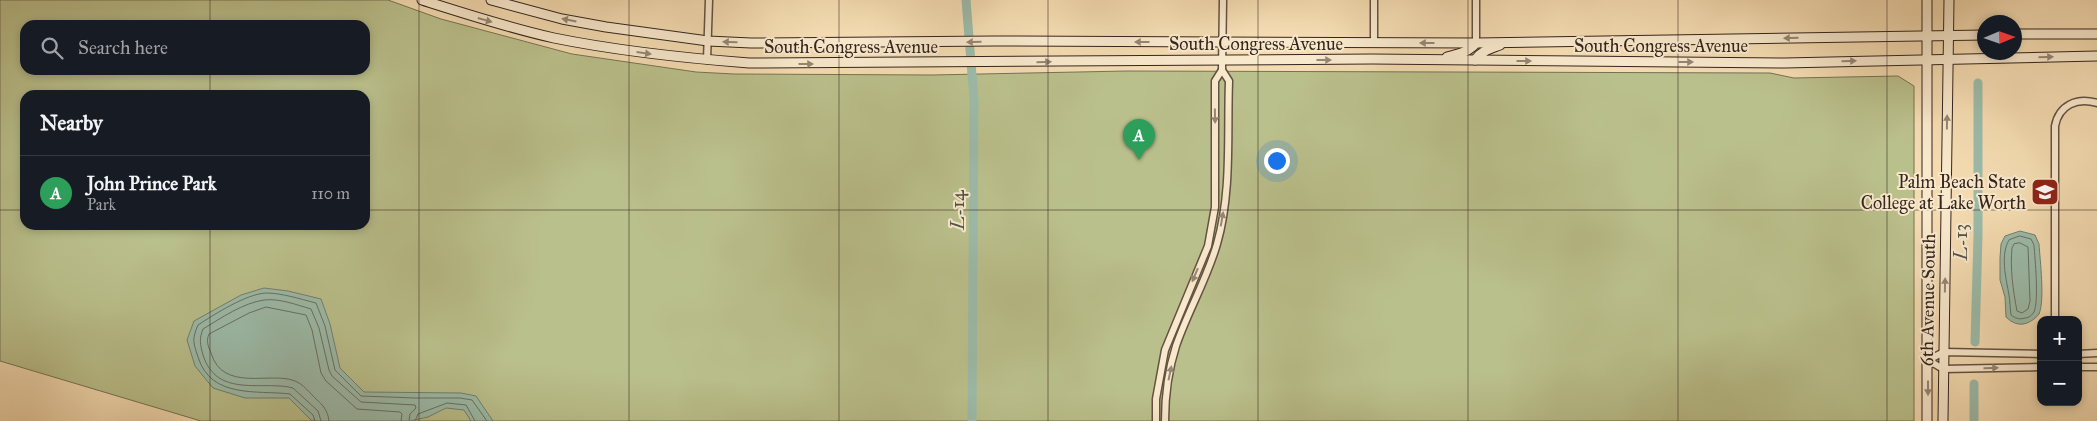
<!DOCTYPE html>
<html lang="en">
<head>
<meta charset="utf-8">
<style>
  :root { --surface:#171b24; --page:#20242c; --text:#f1f3f6; --muted:#9ea1a6; --line:#363941; --accent:#ea580c }
  body { margin:0; font-family:"IM FELL Great Primer",serif; background:var(--page); color:var(--text) }
  .controls { position:absolute; right:15px; bottom:15px; display:grid; overflow:hidden; border-radius:10px; box-shadow:0 2px 8px #0003 }
  .controls button { width:45px; height:45px; display:grid; place-items:center; padding:0; border:0; border-bottom:1px solid var(--line); background:var(--surface); color:var(--text); font:25px sans-serif }
  .compass { position:absolute; left:1977px; top:15px; width:45px; height:45px; border-radius:50%; background:var(--surface); box-shadow:0 2px 8px #0003; rotate:88deg }
  .you { position:absolute; left:1276px; top:160px; width:18px; height:18px; margin:-12px; border:4px solid #fff; border-radius:50%; background:#1a73e8; box-shadow:0 0 0 8px #1a73e833 }
  .badge { display:grid; place-items:center; width:32px; height:32px; border-radius:50%; background:var(--accent); color:#fff; font-size:16px; font-weight:700 }
  .pin { position:absolute; translate:-50% -41px; filter:drop-shadow(0 1px 2px #0008) }
  .pin::after { content:''; position:absolute; top:26px; width:18px; height:15px; background:inherit; clip-path:polygon(0 0,100% 0,50% 100%) }
  .list { margin:0; padding:0; list-style:none }
  h2 { display:flex; justify-content:space-between; align-items:center; height:65px; margin:0; padding:0 20px; font-size:21px }
  h2 small { font-size:16px; font-weight:400; color:var(--muted) }
  .list li { display:grid; grid-template-columns:32px 1fr auto; gap:15px; align-items:center; box-sizing:border-box; height:75px; padding:0 20px; border-top:1px solid var(--line) }
  .list b { display:block; font-size:19px; white-space:nowrap }
  .list p { margin:0; font-size:16px; white-space:nowrap; color:var(--muted) }
  .list em { font-size:16px; font-style:normal; color:var(--muted) }
  .icon { flex:none; width:28px; height:28px; fill:none; stroke:currentColor; stroke-width:2; stroke-linecap:round; stroke-linejoin:round }
  .map { position:relative; flex:none; width:2097px; height:421px; overflow:hidden }
  .search { position:absolute; background:var(--surface); box-shadow:0 2px 8px #0003; left:20px; top:20px; width:350px; height:55px; display:flex; align-items:center; gap:12px; box-sizing:border-box; padding:0 18px; border-radius:15px; color:var(--muted); font-size:19px }
  .panel { position:absolute; background:var(--surface); box-shadow:0 2px 8px #0003; left:20px; top:90px; width:350px; height:140px; border-radius:15px }
  .map>svg:first-child { display:block }
  .green { fill:#bac08c; stroke:#777254; fill-rule:evenodd }
  .water { fill:#9cbba9; stroke:#727f71 }
  .lines { fill:none; stroke-linecap:round; stroke-linejoin:round }
  .shore { stroke:#687063; stroke-width:1 }
  .canal { stroke:#9cbba9; stroke-width:9 }
  .street-casing { stroke:#645242; stroke-width:9 }
  .secondary-casing { stroke:#34251d; stroke-width:11 }
  .street { stroke:#f8e8cc; stroke-width:6 }
  .secondary { stroke:#f8e8cc; stroke-width:9 }
  .oneway { fill:#968674 }
  .grid { fill:none; stroke:#34251d; stroke-width:1; stroke-opacity:0.55 }
  .labels { text-anchor:middle; stroke-width:4; stroke-linejoin:round; paint-order:stroke }
  .street-label { font-size:18px; fill:#34251d; stroke:#f8e8cc }
  .poi-label { font-size:18px; fill:#34251d; stroke:#f8e8cc; text-anchor:end }
  .water-label { font-size:19px; font-style:italic; fill:#535247; stroke:#f8e8cc }
</style>
</head>
<body>
<div class="map">
<svg width="2097" height="421" viewBox="0 0 2097 421">
  <rect width="100%" height="100%" fill="#f4dbb1"/>
  <filter id="stains"><feTurbulence type="fractalNoise" baseFrequency=".004" numOctaves="4"/><feColorMatrix values="0 0 0 0 .2 0 0 0 0 .09 0 0 0 0 .02 0 0 0 .5 -.17"/></filter>
  <radialGradient id="worn" r=".72"><stop offset=".6" stop-color="#630" stop-opacity="0"/><stop offset="1" stop-color="#630" stop-opacity=".3"/></radialGradient>
  <path class="green" d="M0,0H388L441,19L572,54L696,72L734,74L932,75L1126,71L1770,73L1794,78L1898,76L1914,86V421H201L0,361ZM25,25H365V70H25ZM25,95H365V225H25Z"/>
  <g class="water">
    <path d="M2020,231L2035,235L2039,244C2040,260 2045,300 2039,314C2036,318 2032,321 2027,323C2019,326 2012,323 2006,317L2005,297L2000,280V258L2001,244L2005,236Z"/>
    <polygon points="264,288 288,291 321,299 330,324 340,368 364,392 461,393 476,396 493,421 471,421 464,410 446,408 428,417 410,421 318,421 311,420 289,398 245,398 213,388 195,366 187,340 194,321 241,295"/>
  </g>
  <g class="lines">
    <g class="shore">
      <path d="M2020,236L2031,239L2034,245C2035,259 2039,300 2034,312C2032,315 2029,318 2025,318C2019,320 2015,318 2011,315C2010,308 2010,301 2009,295C2006,278 2000,255 2009,240Z"/>
      <path d="M2020,243L2028,247L2030,301L2028,309L2022,313L2017,311C2013,290 2010,269 2012,248L2014,244Z"/>
      <path d="M315,421L313,415L290,394C257,390 211,399 198,357C193,342 192,339 198,325C215,314 246,294 266,293C282,293 300,299 316,303L325,326L335,370L361,396L415,398H460L472,400L487,421"/>
      <path d="M321,421L318,411L293,388C263,380 217,399 203,355C200,344 199,339 203,329C221,318 243,303 264,300C279,298 297,305 311,309L319,328L329,370L332,376L361,402L415,405L416,408L410,414L409,421"/>
      <path d="M329,421C328,411 323,405 316,399C310,393 303,384 295,381C271,371 223,393 211,353C208,346 206,341 209,334L249,313L266,307L306,315L312,330L321,373L326,381L357,409L400,412L402,414L401,421"/>
      <polyline points="415,421 418,414 447,403 466,405 475,421"/>
    </g>
    <g class="canal">
      <polyline points="966,0 974,100 972,421"/>
      <polyline points="1975,342 1978,236 1978,83"/>
      <polyline points="1974,421 1974,384"/>
    </g>
    <defs>
      <g id="street">
        <polyline points="1374,43 1374,0"/>
        <polyline points="1476,43 1476,0"/>
        <polyline points="707,60 709,0"/>
        <path d="M2055,320V126C2059,105 2077,97 2097,103"/>
        <polyline points="2078,354 2097,353"/>
        <polyline points="1928,360 1943,369 2041,367"/>
        <polyline points="1928,360 1944,352 2041,354"/>
        <polyline points="2078,367 2097,367"/>
        <polyline points="1156,421 1156,399 1165,350 1208,246 1215,207 1215,81 1222,70"/>
        <path d="M1165,421C1165,395 1168,371 1176,346C1188,311 1207,279 1217,244C1232,192 1227,134 1229,81L1222,70L1223,0"/>
      </g>
      <g id="secondary">
        <path d="M422,0C466,14 509,28 554,38C618,51 684,58 749,63L1372,59L1785,63L2097,56"/>
        <polyline points="491,0 562,19 606,27 708,41 751,43 995,41 1476,43 1984,35"/>
        <polyline points="2014,34 2097,34"/>
        <path d="M1447,57C1458,54 1469,52 1476,43"/>
        <path d="M1475,60C1481,51 1490,49 1500,45"/>
        <polyline points="1927,421 1927,0"/>
        <polyline points="1943,421 1949,0"/>
      </g>
    </defs>
    <use href="#street" class="street-casing"/>
    <use href="#secondary" class="secondary-casing"/>
    <use href="#street" class="street"/>
    <use href="#secondary" class="secondary"/>
  </g>
  <defs><path id="oneway-solid" d="M-6-.8H1V-3.2L6.5 0L1 3.2V.8H-6Z" transform="scale(1.25)"/></defs>
  <g class="oneway">
    <use href="#oneway-solid" transform="translate(485 20) rotate(16)"/>
    <use href="#oneway-solid" transform="translate(569 20) rotate(-169)"/>
    <use href="#oneway-solid" transform="translate(1791 38) rotate(179)"/>
    <use href="#oneway-solid" transform="translate(730 42) rotate(-178)"/>
    <use href="#oneway-solid" transform="translate(974 42) rotate(179)"/>
    <use href="#oneway-solid" transform="translate(1142 42) rotate(-180)"/>
    <use href="#oneway-solid" transform="translate(1427 43) rotate(-180)"/>
    <use href="#oneway-solid" transform="translate(644 53) rotate(8)"/>
    <use href="#oneway-solid" transform="translate(2046 57) rotate(-1)"/>
    <use href="#oneway-solid" transform="translate(1324 60)"/>
    <use href="#oneway-solid" transform="translate(1524 61)"/>
    <use href="#oneway-solid" transform="translate(1849 61) rotate(-1)"/>
    <use href="#oneway-solid" transform="translate(1044 62) rotate(-1)"/>
    <use href="#oneway-solid" transform="translate(1686 62)"/>
    <use href="#oneway-solid" transform="translate(806 64)"/>
    <use href="#oneway-solid" transform="translate(1215 116) rotate(89)"/>
    <use href="#oneway-solid" transform="translate(1947 122) rotate(-89)"/>
    <use href="#oneway-solid" transform="translate(1222 219) rotate(-80)"/>
    <use href="#oneway-solid" transform="translate(1195 275) rotate(113)"/>
    <use href="#oneway-solid" transform="translate(1945 285) rotate(-89)"/>
    <use href="#oneway-solid" transform="translate(1991 368) rotate(-1)"/>
    <use href="#oneway-solid" transform="translate(1170 373) rotate(-78)"/>
    <use href="#oneway-solid" transform="translate(1928 388) rotate(90)"/>
  </g>
  <path class="grid" d="M210,0V25M419,0V421M629,0V421M839,0V421M1048,0V421M1258,0V421M1468,0V421M1678,0V421M1887,0V421M210,70V95M0,210H25M365,210H2097M210,225V421"/>
  <defs>
    <symbol id="university-square" viewBox="-11 -11 22 22"><rect x="-9" y="-9" width="18" height="18" rx="4" fill="#8f2418" stroke="#f8e8cc"/><path d="M0-5L7-2L0 1L-7-2ZM-4 1L0 2.5L4 1V4Q0 6-4 4Z" fill="#fff"/></symbol>
  </defs>
  <g fill-rule="evenodd">
    <use href="#university-square" x="2029" y="176" width="32" height="32"/>
  </g>
  <g class="labels">
    <g class="street-label">
      <text x="1256" y="50">South Congress Avenue</text>
      <text x="1661" y="52">South Congress Avenue</text>
      <text x="851" y="53">South Congress Avenue</text>
      <text transform="translate(1928 300) rotate(-89)" y="6">6th Avenue South</text>
    </g>
    <g class="poi-label">
      <text x="2026" y="188">Palm Beach State<tspan x="2026" dy="21">College at Lake Worth</tspan></text>
    </g>
    <g class="water-label">
      <text transform="translate(957 210) rotate(-90)" y="7">L-14</text>
      <text transform="translate(1960 242) rotate(-90)" y="7">L-13</text>
    </g>
  </g>
  <rect width="100%" height="100%" filter="url(#stains)"/>
  <rect width="100%" height="100%" fill="url(#worn)"/>
</svg>
<div class="controls">
<button>+</button>
<button>−</button>
</div>
<svg class="compass" viewBox="-18 -18 36 36"><path d="M0-13l5 13h-10z" fill="#e53935"/><path d="M0 13l5-13h-10z" fill="#9ea1a6"/></svg>
<div class="you"></div>
<div class="pin badge" style="left:1139px;top:160px;background:#2e9e5b">A</div>
<div class="search"><svg class="icon" aria-label="search" viewBox="0 0 24 24"><circle cx="10" cy="10" r="6"/><path d="M15 15l6 6"/></svg>Search here</div>
<section class="panel">
<h2>Nearby<small></small></h2>
<ul class="list">
<li><span class="badge" style="background:#2e9e5b">A</span><div><b>John Prince Park</b><p>Park</p></div><em>110 m</em></li>
</ul>
</section>
</div>
</body>
</html>
